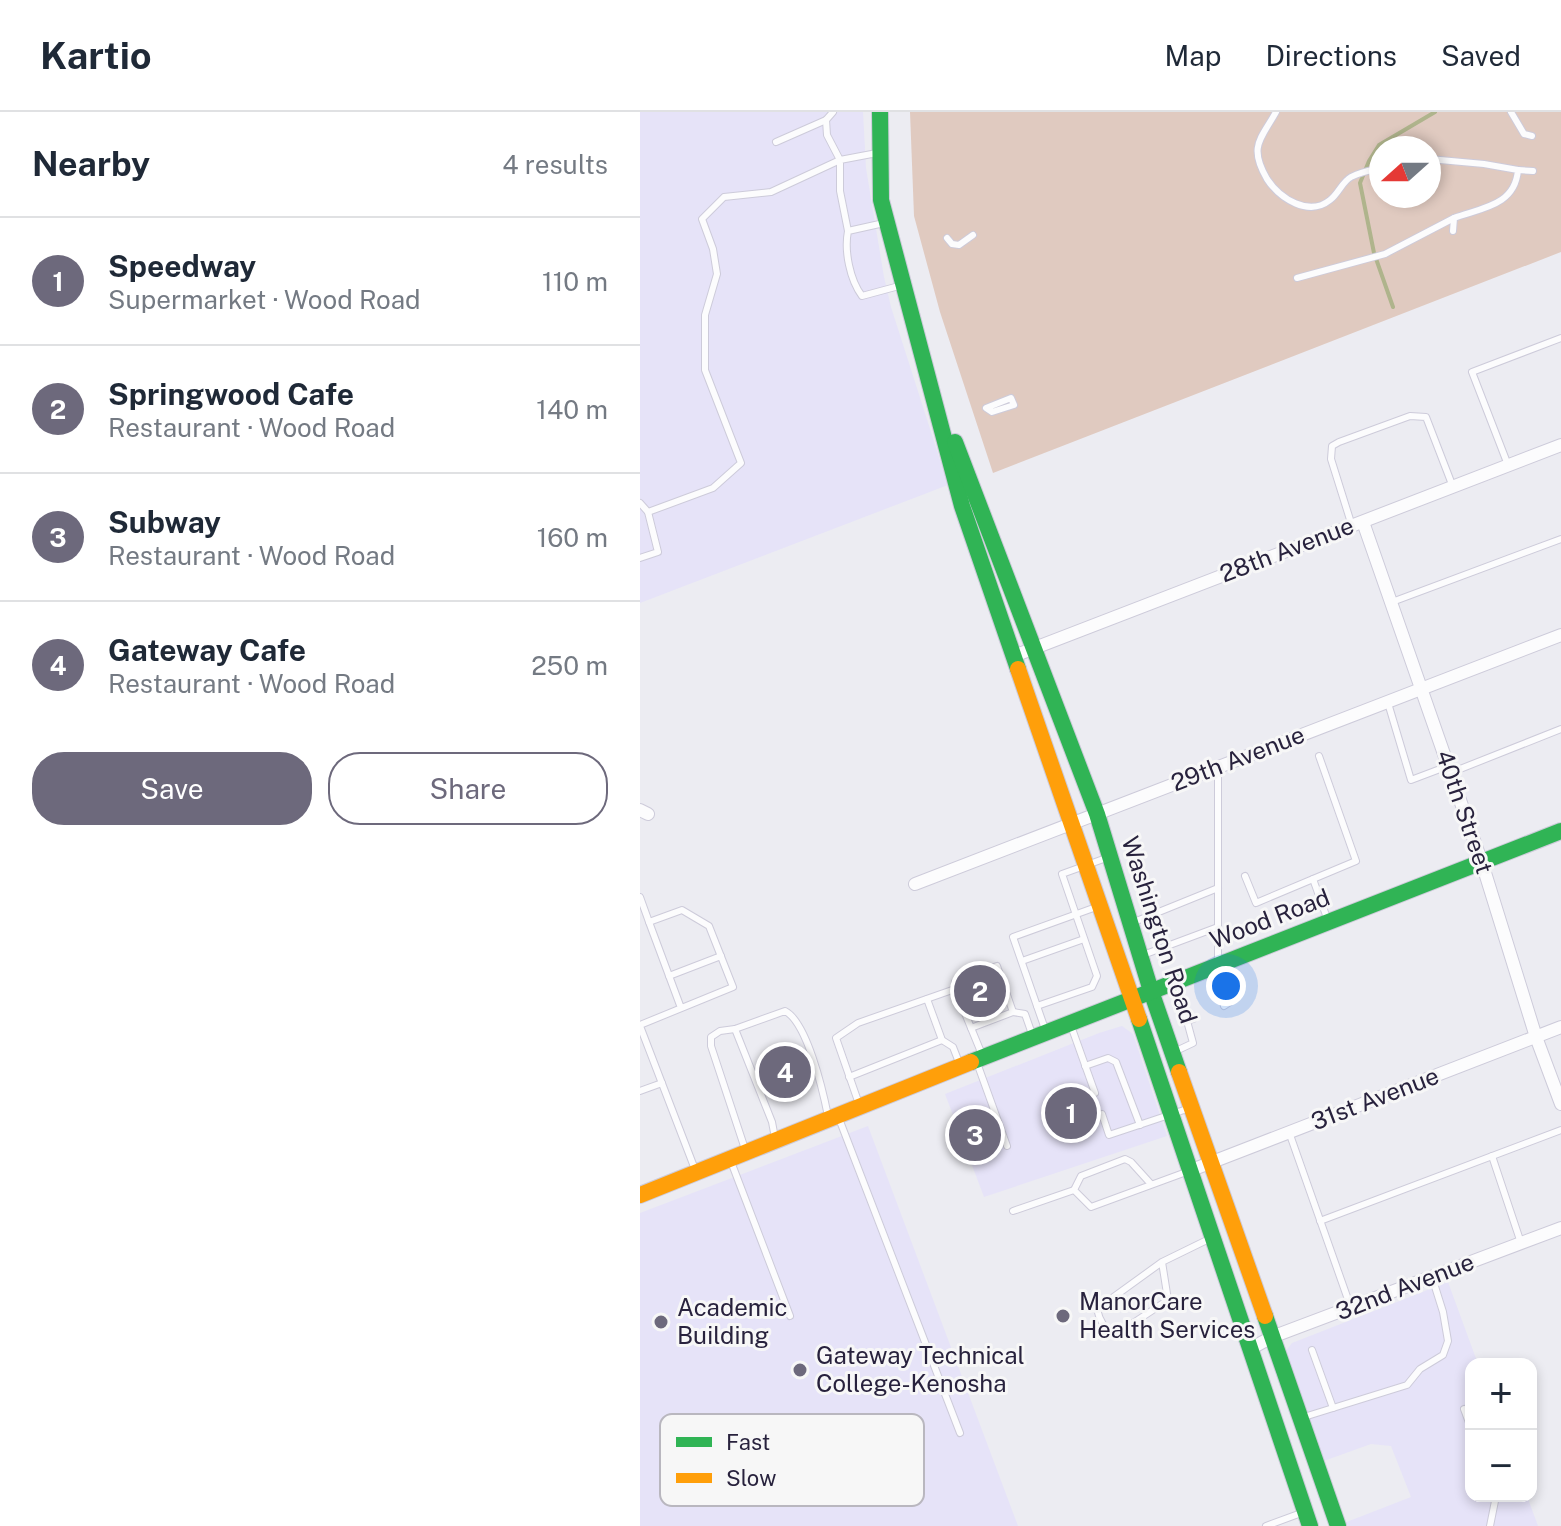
<!DOCTYPE html>
<html lang="en">
<head>
<meta charset="utf-8">
<style>
  :root { --surface:#fff; --page:#f6f6f7; --text:#1f2937; --muted:#747a83; --line:#e0e1e3; --accent:#6d697c }
  body { margin:0; font-family:"Public Sans",sans-serif; background:var(--page); color:var(--text) }
  .controls { position:absolute; right:24px; bottom:24px; display:grid; overflow:hidden; border-radius:16px; box-shadow:0 4px 12px #0003 }
  .controls button { width:72px; height:72px; display:grid; place-items:center; padding:0; border:0; border-bottom:2px solid var(--line); background:var(--surface); color:var(--text); font:40px sans-serif }
  .compass { position:absolute; left:729px; top:24px; width:72px; height:72px; border-radius:50%; background:var(--surface); box-shadow:0 4px 12px #0003; rotate:249deg }
  .you { position:absolute; left:586px; top:874px; width:28px; height:28px; margin:-20px; border:6px solid #fff; border-radius:50%; background:#1a73e8; box-shadow:0 0 0 12px #1a73e833 }
  .badge { display:grid; place-items:center; width:52px; height:52px; border-radius:50%; background:var(--accent); color:#fff; font-size:26px; font-weight:700 }
  .pin { position:absolute; translate:-50% -50%; border:4px solid #fff; box-shadow:0 2px 8px #0006 }
  .list { margin:0; padding:0; list-style:none }
  h2 { display:flex; justify-content:space-between; align-items:center; height:104px; margin:0; padding:0 32px; font-size:34px }
  h2 small { font-size:26px; font-weight:400; color:var(--muted) }
  .list li { display:grid; grid-template-columns:52px 1fr auto; gap:24px; align-items:center; box-sizing:border-box; height:128px; padding:0 32px; border-top:2px solid var(--line) }
  .list b { display:block; font-size:30px; white-space:nowrap }
  .list p { margin:0; font-size:26px; white-space:nowrap; color:var(--muted) }
  .list em { font-size:26px; font-style:normal; color:var(--muted) }
  .actions { display:flex; gap:16px; padding:24px 32px }
  .actions a { flex:1; padding:18px 0; border:2px solid var(--accent); border-radius:32px; text-align:center; font-size:28px; color:var(--accent) }
  .actions .main { background:var(--accent); color:#fff }
  .map { position:relative; flex:none; width:921px; height:1414px; overflow:hidden }
  header { display:flex; align-items:center; gap:48px; box-sizing:border-box; height:112px; padding:0 40px; background:var(--surface); border-bottom:2px solid var(--line) }
  header strong { font-size:38px }
  nav { display:flex; gap:44px; margin-inline-start:auto; font-size:28px }
  main { display:flex }
  aside { flex:1; background:var(--surface) }
  .map>svg:first-child { display:block }
  .built { fill:#e6e3f8 }
  .green { fill:#e0cac0; fill-rule:evenodd }
  .lines { fill:none; stroke-linecap:round; stroke-linejoin:round }
  .stream { stroke:#afb48c; stroke-width:4 }
  .lane-casing { stroke:#cdcbda; stroke-width:8 }
  .street-casing { stroke:#cdcbda; stroke-width:14 }
  .fast-casing { stroke:#cdcbda; stroke-width:18 }
  .slow-casing { stroke:#cdcbda; stroke-width:18 }
  .lane { stroke:#fcfcfd; stroke-width:6 }
  .street { stroke:#fcfcfd; stroke-width:12 }
  .fast { stroke:#30b455; stroke-width:16 }
  .slow { stroke:#ff9f0a; stroke-width:16 }
  .poi-dot { fill:#6d697c; stroke:#f7f7f7; stroke-width:3 }
  .labels { text-anchor:middle; stroke-width:6; stroke-linejoin:round; paint-order:stroke }
  .street-label { font-size:24px; fill:#28223d; stroke:#f7f7f7 }
  .poi-label { font-size:24px; fill:#28223d; stroke:#f7f7f7; text-anchor:start }
  .key { fill:#f7f7f7; stroke:#b9b7bf; stroke-width:2 }
  .key-label { font-size:22px; fill:#28223d }
</style>
</head>
<body>
<header>
<strong>Kartio</strong>
<nav><a>Map</a><a>Directions</a><a>Saved</a></nav>
</header>
<main>
<aside>
<h2>Nearby<small>4 results</small></h2>
<ul class="list">
<li><span class="badge">1</span><div><b>Speedway</b><p>Supermarket · Wood Road</p></div><em>110 m</em></li>
<li><span class="badge">2</span><div><b>Springwood Cafe</b><p>Restaurant · Wood Road</p></div><em>140 m</em></li>
<li><span class="badge">3</span><div><b>Subway</b><p>Restaurant · Wood Road</p></div><em>160 m</em></li>
<li><span class="badge">4</span><div><b>Gateway Cafe</b><p>Restaurant · Wood Road</p></div><em>250 m</em></li>
</ul>
<div class="actions"><a class="main">Save</a><a>Share</a></div>
</aside>
<div class="map">
<svg width="921" height="1414" viewBox="0 0 921 1414">
  <rect width="100%" height="100%" fill="#ececf2"/>
  <g class="built">
    <polygon points="0,0 223,0 226,56 244,165 251,195 308,373 0,491"/>
    <polygon points="482,914 493,922 527,1024 344,1085 305,982 459,921"/>
    <polygon points="228,1014 378,1414 0,1414 0,1101"/>
    <polygon points="808,1170 838,1252 831,1252 831,1384 887,1384 898,1414 705,1414 704,1411 771,1385 751,1334 731,1332 681,1350 645,1240 652,1231"/>
  </g>
  <path class="green" d="M270,0H921V140L353,361L300,200L274,104ZM741,36H789V84H741Z"/>
  <g class="lines">
    <polyline class="stream" points="753,195 734,141 720,71 729,49 739,33 795,0"/>
    <defs>
      <g id="lane">
        <path d="M636,0C621,27 608,34 627,67C640,87 669,105 690,88C699,81 702,70 711,65C720,60 731,58 741,56"/>
        <polyline points="871,0 884,22 892,24"/>
        <polyline points="136,30 186,8"/>
        <path d="M789,47L844,52L878,58C875,94 841,96 814,106L813,119"/>
        <polyline points="878,58 893,59"/>
        <path d="M244,111L208,119C204,139 210,168 222,184L259,174"/>
        <polyline points="208,119 200,79 200,48 237,41"/>
        <polyline points="307,126 312,132 319,133 333,123"/>
        <polyline points="657,166 745,142 814,106"/>
        <polygon points="371,286 374,293 352,300 346,296"/>
        <polyline points="868,353 832,260 921,226"/>
        <polyline points="0,391 8,400 18,440 0,446"/>
        <polyline points="8,400 73,376 101,351 65,258 65,203 77,162 73,137 62,107 84,85 131,80 200,48 187,23 186,8 193,0"/>
        <polyline points="712,414 691,347 692,334 699,330 770,304 786,305 813,375"/>
        <polyline points="752,490 921,427"/>
        <polyline points="748,591 771,668 808,654"/>
        <polyline points="679,644 716,749 673,767 687,806"/>
        <polyline points="578,654 578,852 590,890 584,894"/>
        <polyline points="810,661 921,617"/>
        <polyline points="605,764 616,791 673,767"/>
        <polyline points="0,785 9,810"/>
        <polyline points="494,810 578,776"/>
        <polyline points="503,843 578,815"/>
        <polyline points="382,849 444,827"/>
        <polyline points="29,864 81,844"/>
        <polyline points="532,871 547,909"/>
        <polyline points="315,877 315,870 357,854 373,900 331,916"/>
        <polyline points="287,887 302,928 313,935 320,953"/>
        <polyline points="397,894 452,875 457,864 422,762 469,745"/>
        <polyline points="373,900 385,902 392,922"/>
        <polyline points="430,911 455,981"/>
        <polyline points="0,913 93,875 69,814 42,798 9,810 41,896"/>
        <polyline points="0,914 56,1060"/>
        <polyline points="95,917 132,1010 135,1026"/>
        <polyline points="405,917 373,825 459,794"/>
        <polyline points="536,939 553,931 547,909 553,907"/>
        <polyline points="336,948 367,1034"/>
        <polyline points="445,954 468,946 476,950 500,1013"/>
        <polyline points="209,965 302,928"/>
        <polyline points="0,979 22,971"/>
        <polyline points="219,992 196,926 218,911 315,877 343,945"/>
        <polyline points="462,1002 469,1023 550,996"/>
        <polyline points="198,1004 320,1321"/>
        <polyline points="649,1020 711,1196"/>
        <path d="M106,1040L71,934V925L80,919L95,917L145,899C167,910 183,979 188,1004"/>
        <polyline points="852,1044 881,1131"/>
        <polyline points="90,1047 150,1204"/>
        <polyline points="510,1071 491,1050 485,1047 441,1064 434,1078 451,1095 549,1059"/>
        <polyline points="373,1099 434,1078"/>
        <polyline points="680,1109 921,1018"/>
        <path d="M522,1150L528,1188L475,1223C465,1219 459,1207 457,1197L522,1150L569,1127"/>
        <polyline points="672,1238 693,1296"/>
        <polyline points="824,1297 831,1316"/>
        <polyline points="664,1305 767,1273 780,1257 803,1243 808,1229 803,1200 792,1165"/>
        <polyline points="626,1414 664,1400"/>
        <polyline points="850,1414 856,1384"/>
      </g>
      <g id="street">
        <polyline points="723,410 842,751 896,925 921,992"/>
        <polyline points="374,544 921,333"/>
        <polyline points="0,698 8,702"/>
        <polyline points="275,772 921,523"/>
        <polyline points="549,1059 921,915"/>
        <polyline points="610,1237 632,1225 921,1116"/>
      </g>
      <g id="fast">
        <polyline points="240,0 241,88 322,394 378,557"/>
        <polyline points="315,330 457,702 511,879 539,960"/>
        <polyline points="499,907 670,1414"/>
        <polyline points="331,950 921,719"/>
        <polyline points="625,1204 698,1414"/>
      </g>
      <g id="slow">
        <polyline points="378,557 499,907"/>
        <polyline points="539,960 625,1204"/>
        <polyline points="0,1083 331,950"/>
      </g>
    </defs>
    <use href="#lane" class="lane-casing"/>
    <use href="#street" class="street-casing"/>
    <use href="#fast" class="fast-casing"/>
    <use href="#slow" class="slow-casing"/>
    <use href="#lane" class="lane"/>
    <use href="#street" class="street"/>
    <use href="#fast" class="fast"/>
    <use href="#slow" class="slow"/>
  </g>
  <g class="poi-dot">
    <circle cx="423" cy="1204" r="8"/>
    <circle cx="21" cy="1210" r="8"/>
    <circle cx="160" cy="1258" r="8"/>
  </g>
  <g class="labels">
    <g class="street-label">
      <text transform="translate(647 438) rotate(-21)" y="8">28th Avenue</text>
      <text transform="translate(598 647) rotate(-21)" y="8">29th Avenue</text>
      <text transform="translate(824 700) rotate(71)" y="8">40th Street</text>
      <text transform="translate(630 807) rotate(-21)" y="8">Wood Road</text>
      <text transform="translate(519 818) rotate(72)" y="8">Washington Road</text>
      <text transform="translate(735 987) rotate(-21)" y="8">31st Avenue</text>
      <text transform="translate(765 1175) rotate(-21)" y="8">32nd Avenue</text>
    </g>
    <g class="poi-label">
      <text x="439" y="1198">ManorCare<tspan x="439" dy="28">Health Services</tspan></text>
      <text x="37" y="1204">Academic<tspan x="37" dy="28">Building</tspan></text>
      <text x="176" y="1252">Gateway Technical<tspan x="176" dy="28">College-Kenosha</tspan></text>
    </g>
  </g>
  <rect x="20" y="1302" width="264" height="92" rx="12" class="key"/>
  <rect x="36" y="1325" width="36" height="10" fill="#30b455"/>
  <rect x="36" y="1361" width="36" height="10" fill="#ff9f0a"/>
  <g class="key-label">
    <text x="86" y="1338">Fast</text>
    <text x="86" y="1374">Slow</text>
  </g>
</svg>
<div class="controls">
<button>+</button>
<button>−</button>
</div>
<svg class="compass" viewBox="-18 -18 36 36"><path d="M0-13l5 13h-10z" fill="#e53935"/><path d="M0 13l5-13h-10z" fill="#747a83"/></svg>
<div class="you"></div>
<div class="pin badge" style="left:431px;top:1001px">1</div>
<div class="pin badge" style="left:340px;top:879px">2</div>
<div class="pin badge" style="left:335px;top:1023px">3</div>
<div class="pin badge" style="left:145px;top:960px">4</div>
</div>
</main>
</body>
</html>
